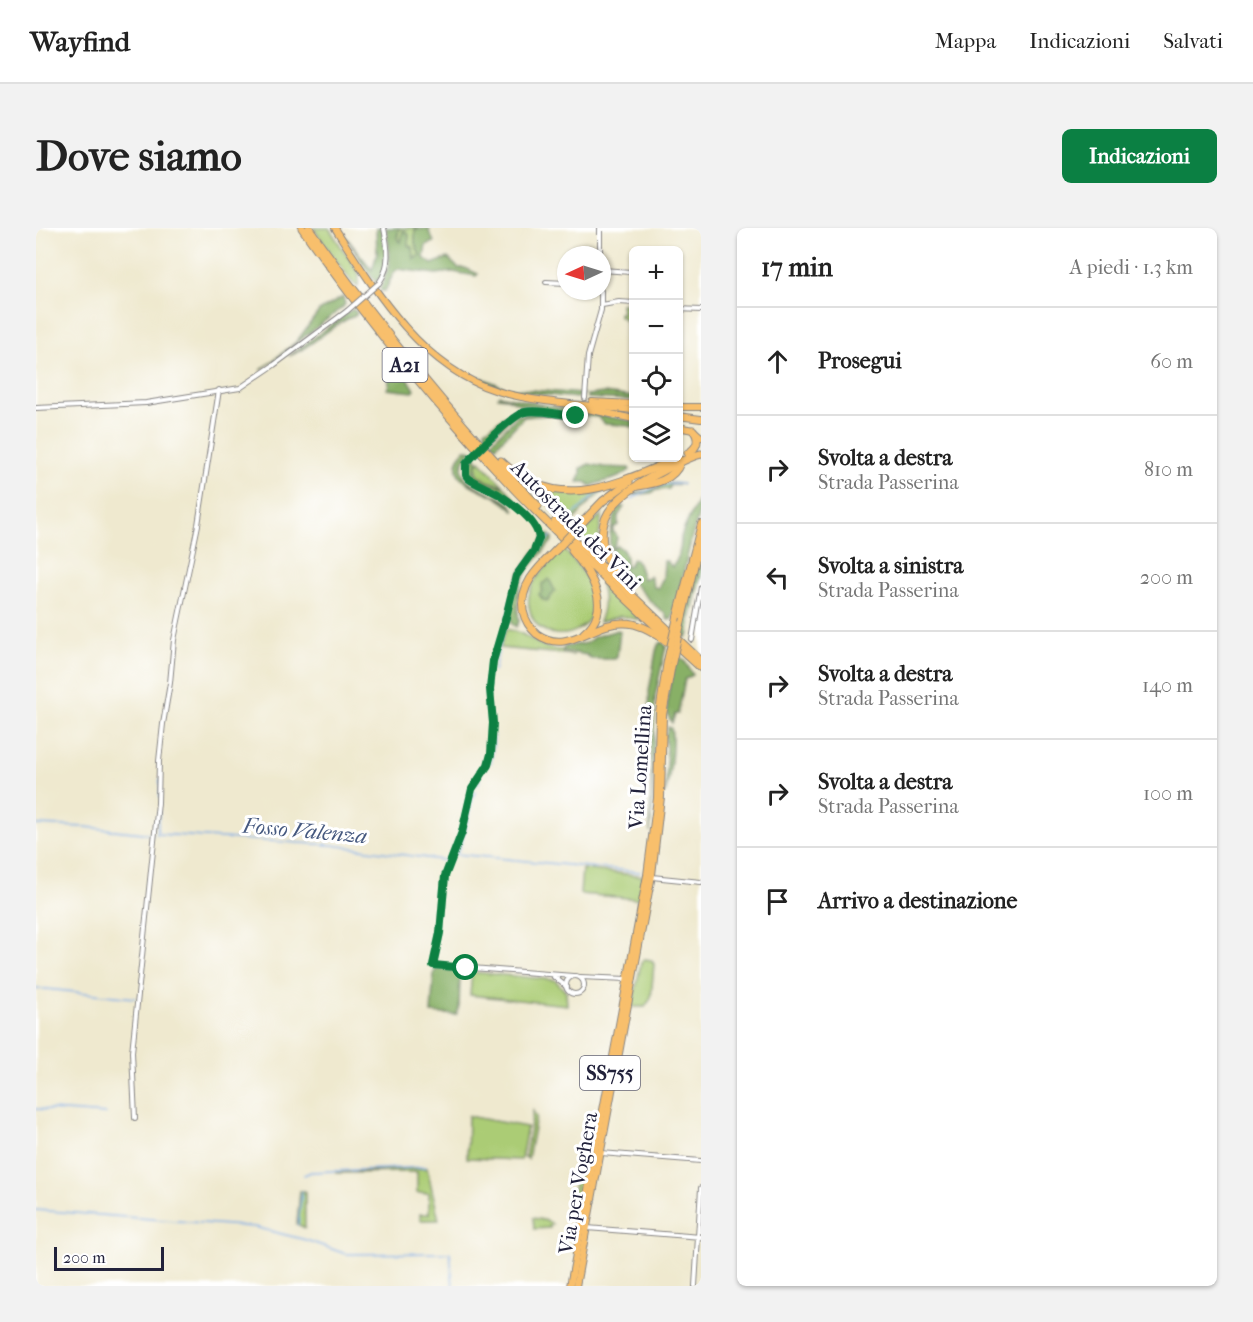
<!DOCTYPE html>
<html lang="it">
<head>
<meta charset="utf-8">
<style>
  :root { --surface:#fff; --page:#f2f2f2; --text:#222; --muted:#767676; --line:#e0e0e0; --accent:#0b8043 }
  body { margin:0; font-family:"IM FELL French Canon",serif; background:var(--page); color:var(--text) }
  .controls { position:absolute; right:18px; top:18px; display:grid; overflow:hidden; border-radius:9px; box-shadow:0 2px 4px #0004 }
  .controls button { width:54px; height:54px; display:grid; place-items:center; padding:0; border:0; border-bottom:2px solid var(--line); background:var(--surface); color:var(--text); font:30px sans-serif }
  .compass { position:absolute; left:521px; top:18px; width:54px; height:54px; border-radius:50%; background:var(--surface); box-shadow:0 2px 4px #0004; rotate:266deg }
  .scale { position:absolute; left:18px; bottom:15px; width:110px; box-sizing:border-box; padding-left:6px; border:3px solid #22223b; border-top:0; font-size:16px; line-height:21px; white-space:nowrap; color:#22223b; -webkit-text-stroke:4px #fff; paint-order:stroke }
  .stop { position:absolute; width:18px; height:18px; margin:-14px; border:4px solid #0b8043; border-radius:50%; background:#fff }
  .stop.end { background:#0b8043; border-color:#fff; box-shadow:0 2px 6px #0008 }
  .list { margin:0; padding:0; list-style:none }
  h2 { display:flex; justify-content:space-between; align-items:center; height:78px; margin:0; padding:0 24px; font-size:26px }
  h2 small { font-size:20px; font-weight:400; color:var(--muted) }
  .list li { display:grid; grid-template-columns:39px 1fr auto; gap:18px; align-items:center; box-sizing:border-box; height:108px; padding:0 24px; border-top:2px solid var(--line) }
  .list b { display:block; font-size:22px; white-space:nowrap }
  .list p { margin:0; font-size:20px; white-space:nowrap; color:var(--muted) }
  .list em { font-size:20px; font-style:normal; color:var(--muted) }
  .icon { flex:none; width:33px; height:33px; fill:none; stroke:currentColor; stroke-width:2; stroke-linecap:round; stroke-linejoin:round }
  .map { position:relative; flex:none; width:665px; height:1058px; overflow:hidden; border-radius:9px }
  header { display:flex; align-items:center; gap:36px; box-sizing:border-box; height:84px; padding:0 30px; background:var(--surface); border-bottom:2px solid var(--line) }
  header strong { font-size:28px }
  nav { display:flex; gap:33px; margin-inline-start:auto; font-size:21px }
  .intro { display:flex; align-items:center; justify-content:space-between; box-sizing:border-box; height:144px; padding:0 36px }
  h1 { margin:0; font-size:42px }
  .button { padding:15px 27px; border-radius:9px; background:var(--accent); color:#fff; font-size:21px; font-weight:700 }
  main { display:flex; gap:36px; padding:0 36px }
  aside { flex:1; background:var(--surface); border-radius:9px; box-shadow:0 2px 4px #0004 }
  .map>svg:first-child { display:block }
  .green { fill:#abcc75; stroke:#667758; stroke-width:1.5 }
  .forest { fill:#88b066; stroke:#556950; stroke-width:1.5 }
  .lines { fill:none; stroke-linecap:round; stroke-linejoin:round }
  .stream { stroke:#7cabe6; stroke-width:1.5 }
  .minor-casing { stroke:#888685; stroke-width:6 }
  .primary-casing { stroke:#888685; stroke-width:8 }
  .trunk-casing { stroke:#888685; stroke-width:8 }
  .motorway-casing { stroke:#888685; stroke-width:9 }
  .minor { stroke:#fff; stroke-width:4 }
  .primary { stroke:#f8bf6c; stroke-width:6 }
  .trunk { stroke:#f8bf6c; stroke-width:6 }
  .motorway { stroke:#f8bf6c; stroke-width:7 }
  .minor-bridge-casing { stroke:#888685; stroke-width:6; stroke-linecap:butt }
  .primary-bridge-casing { stroke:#888685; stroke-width:8; stroke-linecap:butt }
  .motorway-bridge-casing { stroke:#888685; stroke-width:9; stroke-linecap:butt }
  .minor-bridge { stroke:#fff; stroke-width:4 }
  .primary-bridge { stroke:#f8bf6c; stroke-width:6 }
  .motorway-bridge { stroke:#f8bf6c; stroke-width:7 }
  .route { stroke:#0b8043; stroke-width:8 }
  .labels { text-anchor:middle; stroke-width:6; stroke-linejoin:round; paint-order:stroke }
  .shield { fill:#fff; stroke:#646476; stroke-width:1.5 }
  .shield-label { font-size:20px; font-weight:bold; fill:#22223b }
  .street-label { font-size:21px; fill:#22223b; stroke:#fff }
  .water-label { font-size:22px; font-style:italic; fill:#46597f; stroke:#fff }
</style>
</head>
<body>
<header>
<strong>Wayfind</strong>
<nav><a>Mappa</a><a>Indicazioni</a><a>Salvati</a></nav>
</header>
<div class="intro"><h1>Dove siamo</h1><a class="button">Indicazioni</a></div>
<main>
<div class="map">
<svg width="665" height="1058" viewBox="0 0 665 1058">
  <rect width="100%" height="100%" fill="#fff"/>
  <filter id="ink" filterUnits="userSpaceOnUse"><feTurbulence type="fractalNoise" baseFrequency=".0167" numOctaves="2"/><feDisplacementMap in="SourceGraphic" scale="12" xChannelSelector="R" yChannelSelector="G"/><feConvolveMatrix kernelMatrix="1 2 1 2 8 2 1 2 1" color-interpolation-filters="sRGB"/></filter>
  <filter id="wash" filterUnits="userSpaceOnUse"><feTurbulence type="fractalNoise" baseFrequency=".008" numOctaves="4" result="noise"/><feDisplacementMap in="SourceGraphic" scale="24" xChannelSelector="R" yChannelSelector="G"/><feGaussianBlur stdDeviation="1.35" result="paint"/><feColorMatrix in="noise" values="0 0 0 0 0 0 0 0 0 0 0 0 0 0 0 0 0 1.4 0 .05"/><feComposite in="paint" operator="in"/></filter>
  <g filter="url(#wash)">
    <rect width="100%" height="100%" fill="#efe9cf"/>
    <g class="green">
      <polygon points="277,0 293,0 323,46 322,59 316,54"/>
      <polygon points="363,0 381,0 379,2 379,15 384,27 378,31 377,20 372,17 367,3 365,14 361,11"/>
      <polygon points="585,76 597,77 597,93 588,92 588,90 583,89 583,85 586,85"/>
      <polygon points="444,233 467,257 452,253 442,246 440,238"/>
      <path d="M488,253C519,265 536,269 568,263L556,272L534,296Z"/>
      <polygon points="566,286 563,307 566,330 544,307"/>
      <path d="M527,321C606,398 507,433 494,383C491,374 493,364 497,356C504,343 517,332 527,321Z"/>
      <path d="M564,354L605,392L585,388L563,394C569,380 569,368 564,354Z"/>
      <path d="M470,401C495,405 498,421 526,422L527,425L538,427L464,420Z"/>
      <polygon points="546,641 607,648 603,671 544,666"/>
      <polygon points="609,731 615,732 618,736 615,770 609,779 596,779 605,735"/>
      <polygon points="436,744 519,752 530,764 531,777 434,767"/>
      <polygon points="497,883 500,889 492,931 489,929"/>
      <polygon points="432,888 491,899 485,932 431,930"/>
      <polygon points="554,895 557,896 553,920 555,933 553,947 547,954 542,976 533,985 543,938 548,938 549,933 546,933 547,927 549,927 553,904 551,903"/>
      <polygon points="391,940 403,992 384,992 384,986 393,986 393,965 381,965 381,944 299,945"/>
      <polygon points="264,963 269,963 269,1000 261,996"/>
      <polygon points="497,990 512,993 516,996 513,997 514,1000 498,1001"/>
    </g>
    <g class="forest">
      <path d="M340,0H346C349,16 355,43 340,55L307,5L336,42L341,26Z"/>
      <path d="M350,0H363L361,10L365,14L367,3H370L373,8L372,17L377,20L378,31L384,27L379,15V2L394,0L393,4L398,14L390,17L388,30L396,36L412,30L422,40H429L442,46L440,48L417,44L400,46L362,41L358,44L349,63H345L344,60C356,37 355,26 350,0Z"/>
      <polygon points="307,69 309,76 307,79 224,143 261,113 283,83"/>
      <path d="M317,81L321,85L319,88C295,96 276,119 253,128Z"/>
      <path d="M350,125L354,127C360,138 375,152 379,162L377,164L351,161L353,156Z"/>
      <polygon points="444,149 471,160 547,166 541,170 475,163 441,151"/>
      <polygon points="568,165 597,169 598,172 551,170 551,167"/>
      <polygon points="463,167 508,177 546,183 537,186 522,182 510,182 504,179 483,176 471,170 462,169"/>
      <polygon points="481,180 503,181 482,184 453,210 450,207 449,202"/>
      <polygon points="551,183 572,189 596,193 597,194 597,199 588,197 569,196 562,189 550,188"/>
      <polygon points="498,185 513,187 488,189 460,218 457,216 456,213 482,188"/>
      <path d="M429,221L435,223C433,227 426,233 426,239C423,261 472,265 479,283C473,278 467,273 460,269C441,259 404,251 429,221Z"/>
      <path d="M440,229L442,234L438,243C445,252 456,258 468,258L482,275L463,263L436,251L431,242L435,233Z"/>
      <path d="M553,236L568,239L593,240L594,242C579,254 569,251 555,258L550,254H542L545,247V240Z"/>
      <polygon points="633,255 647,256 634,257 633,261 621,262 615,265 596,267 601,264 611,263"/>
      <path d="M665,267C665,288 658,297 654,317C648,342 643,367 636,391L632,392L629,385C614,376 580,337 575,321C570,307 579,296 579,284L585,278L588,279L582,288V297L577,300V304L580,306L581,311L576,321L581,318C590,321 591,332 590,339L593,338L597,330L602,335L607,351L614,348L618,359L622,360L627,350L628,333H631L636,339C644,331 645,320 645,310C646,302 661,275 665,267Z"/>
      <path d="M512,306L516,309V313C491,344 477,351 483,394L480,399L475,395C475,380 475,362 482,348C490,333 502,322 509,307Z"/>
      <polygon points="665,321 665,346 654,391 653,406 649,410 646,403"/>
      <polygon points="513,351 519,363 512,373 507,372 503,366 506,363 506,356"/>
      <polygon points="582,402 584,403 581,429 579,431 555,431 551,427 527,423 528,419 551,415 558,409"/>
      <polygon points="626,414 630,418 619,468 616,579 614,604 615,554 613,463 620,423 622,417"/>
      <path d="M640,427L648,432L657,447L649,451L642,486H639L636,495C625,484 637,442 640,427Z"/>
      <path d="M632,499L635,500C638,515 634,551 629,566L631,534L629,508Z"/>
      <polygon points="401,741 421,743 424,745 423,781 420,787 395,785 398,744"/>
    </g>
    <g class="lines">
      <g class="stream">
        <path d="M596,271C610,262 629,253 647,256"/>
        <polyline points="528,296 562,264"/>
        <polyline points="463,420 480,357 489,339 515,308"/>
        <polyline points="458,443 462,424"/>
        <polyline points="455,535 458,507"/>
        <polyline points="441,557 444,552"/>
        <polyline points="124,570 124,551"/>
        <polyline points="0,597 49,599 117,606"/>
        <polyline points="121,606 296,617 413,633"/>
        <polyline points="121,606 123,583"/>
        <polyline points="420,626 604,644"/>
        <path d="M420,626C431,607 431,585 439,564"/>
        <polyline points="0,760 99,770"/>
        <polyline points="0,881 70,886"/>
        <polyline points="268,947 275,944 390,939"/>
        <polyline points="0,982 218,999 270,1012 310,1026 412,1025"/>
        <polyline points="262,997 266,963"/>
        <polyline points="414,1024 417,1058"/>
      </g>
    </g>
  </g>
  <g filter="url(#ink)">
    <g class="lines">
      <defs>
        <g id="minor">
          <polyline points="564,27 564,0"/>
          <polyline points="566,42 595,44"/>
          <polyline points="510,54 530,55"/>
          <path d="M343,55C355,38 352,20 348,0"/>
          <polyline points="566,77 583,74 598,75"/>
          <polyline points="642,81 665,82"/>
          <polyline points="549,170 552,128 565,82 565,63"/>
          <polyline points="0,180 110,175 204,160 238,137 311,83"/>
          <path d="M459,208C466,201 475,189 485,185C503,179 533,195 548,185"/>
          <path d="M436,229C430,236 427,242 432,251C441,257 452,260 462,266C476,275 501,293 503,310L498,323L480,347L470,389L457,433L454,461L457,495L455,526L452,537L436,561L426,605L409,648L404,705L397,737L537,748"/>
          <polyline points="656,412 665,359"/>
          <polyline points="616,649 665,654"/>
          <circle cx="539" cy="757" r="9"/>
          <polyline points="518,749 531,759"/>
          <polyline points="544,749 591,751"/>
          <polyline points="99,890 96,824 122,575 123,533 127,496 134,455 138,412 162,297 183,162"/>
          <polyline points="565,925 665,933"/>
          <polyline points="551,1000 665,1009"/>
          <polyline points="659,1058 665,960"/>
        </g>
        <g id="primary">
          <polyline points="641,389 665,296"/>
          <polyline points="645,396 663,318"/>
          <polyline points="534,1058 611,647 621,570 623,484 631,433"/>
          <polyline points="540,1058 616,647 625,569 627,487 636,436"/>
        </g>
        <g id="trunk">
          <path d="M299,0C339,63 386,140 461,163C504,176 553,177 598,182"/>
          <polyline points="556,174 598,176"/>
          <polyline points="642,179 665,179"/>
          <polyline points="547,180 598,191"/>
          <polyline points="642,188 665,191"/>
          <polyline points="642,199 657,202 665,209"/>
        </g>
        <g id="motorway">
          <path d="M266,0C331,93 403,181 481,264C540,325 603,383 665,440"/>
          <path d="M273,0C342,98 418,192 502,278"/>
          <path d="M652,225C662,220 664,210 657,202"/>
          <path d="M465,233C522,288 582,255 642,230"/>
          <path d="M602,258C618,256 638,252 644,235"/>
          <polyline points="519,294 665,433"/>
          <polyline points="537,304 567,273 593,254"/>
          <path d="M521,321C504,338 483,356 487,383C489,392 494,400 501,406C532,428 557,393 589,395C604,395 618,404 630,413"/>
          <path d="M536,323C555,345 578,381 548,405"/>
          <path d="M582,350C545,295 578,267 627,243C639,237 652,229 665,226"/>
        </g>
      </defs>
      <use href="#minor" class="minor-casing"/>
      <use href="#primary" class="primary-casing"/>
      <use href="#trunk" class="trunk-casing"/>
      <use href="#motorway" class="motorway-casing"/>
      <use href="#minor" class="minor"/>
      <use href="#primary" class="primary"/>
      <use href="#trunk" class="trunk"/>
      <use href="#motorway" class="motorway"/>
      <defs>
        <g id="minor-bridge">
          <polyline points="311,83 343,55"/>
          <polyline points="436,229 459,208"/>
        </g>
        <g id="primary-bridge">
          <polyline points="631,433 641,389"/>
          <polyline points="636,436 645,396"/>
        </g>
        <polyline id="motorway-bridge" points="521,321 537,304"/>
      </defs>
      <use href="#minor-bridge" class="minor-bridge-casing"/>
      <use href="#primary-bridge" class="primary-bridge-casing"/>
      <use href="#motorway-bridge" class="motorway-bridge-casing"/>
      <use href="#minor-bridge" class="minor-bridge"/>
      <use href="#primary-bridge" class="primary-bridge"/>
      <use href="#motorway-bridge" class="motorway-bridge"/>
    </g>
  </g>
  <g class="lines" filter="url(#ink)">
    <path class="route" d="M430,740L397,737L404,705L409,648L426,604L436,561L452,537L455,526L457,495L454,461L457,433L470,389L480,348L498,323L503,310C501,293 476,275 462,266C452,260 441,257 432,250L430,247V236C438,226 477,186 489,184C503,181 525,187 540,188"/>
  </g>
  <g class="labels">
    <g class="shield">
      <rect x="346.5" y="120" width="45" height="34" rx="4.5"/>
      <rect x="544" y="828" width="60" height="34" rx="4.5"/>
    </g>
    <g class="shield-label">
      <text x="369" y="144">A21</text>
      <text x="574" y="852">SS755</text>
    </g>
    <g class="street-label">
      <text transform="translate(540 297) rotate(45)" y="7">Autostrada dei Vini</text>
      <text transform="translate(604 539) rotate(-86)" y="7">Via Lomellina</text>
      <text transform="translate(542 955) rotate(-80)" y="7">Via per Voghera</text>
    </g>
    <g class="water-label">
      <text transform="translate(269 602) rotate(5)" y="8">Fosso Valenza</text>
    </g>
  </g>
</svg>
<div class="controls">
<button>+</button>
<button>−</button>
<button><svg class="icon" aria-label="locate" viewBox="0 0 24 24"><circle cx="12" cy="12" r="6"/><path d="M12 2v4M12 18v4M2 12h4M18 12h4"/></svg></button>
<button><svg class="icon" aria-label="layers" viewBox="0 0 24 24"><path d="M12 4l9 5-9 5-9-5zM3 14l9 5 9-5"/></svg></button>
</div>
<svg class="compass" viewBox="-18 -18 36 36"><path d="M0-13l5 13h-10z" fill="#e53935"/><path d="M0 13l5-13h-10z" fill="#767676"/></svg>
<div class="scale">200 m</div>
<div class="stop" style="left:430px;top:740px"></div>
<div class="stop end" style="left:540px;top:188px"></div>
</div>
<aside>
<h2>17 min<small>A piedi · 1.3 km</small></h2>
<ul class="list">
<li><svg class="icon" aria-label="ahead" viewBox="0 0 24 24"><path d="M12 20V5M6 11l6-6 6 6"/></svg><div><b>Prosegui</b></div><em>60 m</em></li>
<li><svg class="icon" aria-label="right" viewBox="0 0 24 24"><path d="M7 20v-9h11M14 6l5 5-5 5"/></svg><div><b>Svolta a destra</b><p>Strada Passerina</p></div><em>810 m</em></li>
<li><svg class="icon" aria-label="left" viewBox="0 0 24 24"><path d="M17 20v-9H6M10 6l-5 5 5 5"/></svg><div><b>Svolta a sinistra</b><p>Strada Passerina</p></div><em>200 m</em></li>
<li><svg class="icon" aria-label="right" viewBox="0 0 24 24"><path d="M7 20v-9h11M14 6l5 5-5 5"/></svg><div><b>Svolta a destra</b><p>Strada Passerina</p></div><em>140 m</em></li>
<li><svg class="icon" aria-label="right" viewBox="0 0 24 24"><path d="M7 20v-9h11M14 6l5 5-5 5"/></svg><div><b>Svolta a destra</b><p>Strada Passerina</p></div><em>100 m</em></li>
<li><svg class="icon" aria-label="arrive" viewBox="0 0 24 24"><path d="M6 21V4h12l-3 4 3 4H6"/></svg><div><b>Arrivo a destinazione</b></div></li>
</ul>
</aside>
</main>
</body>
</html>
